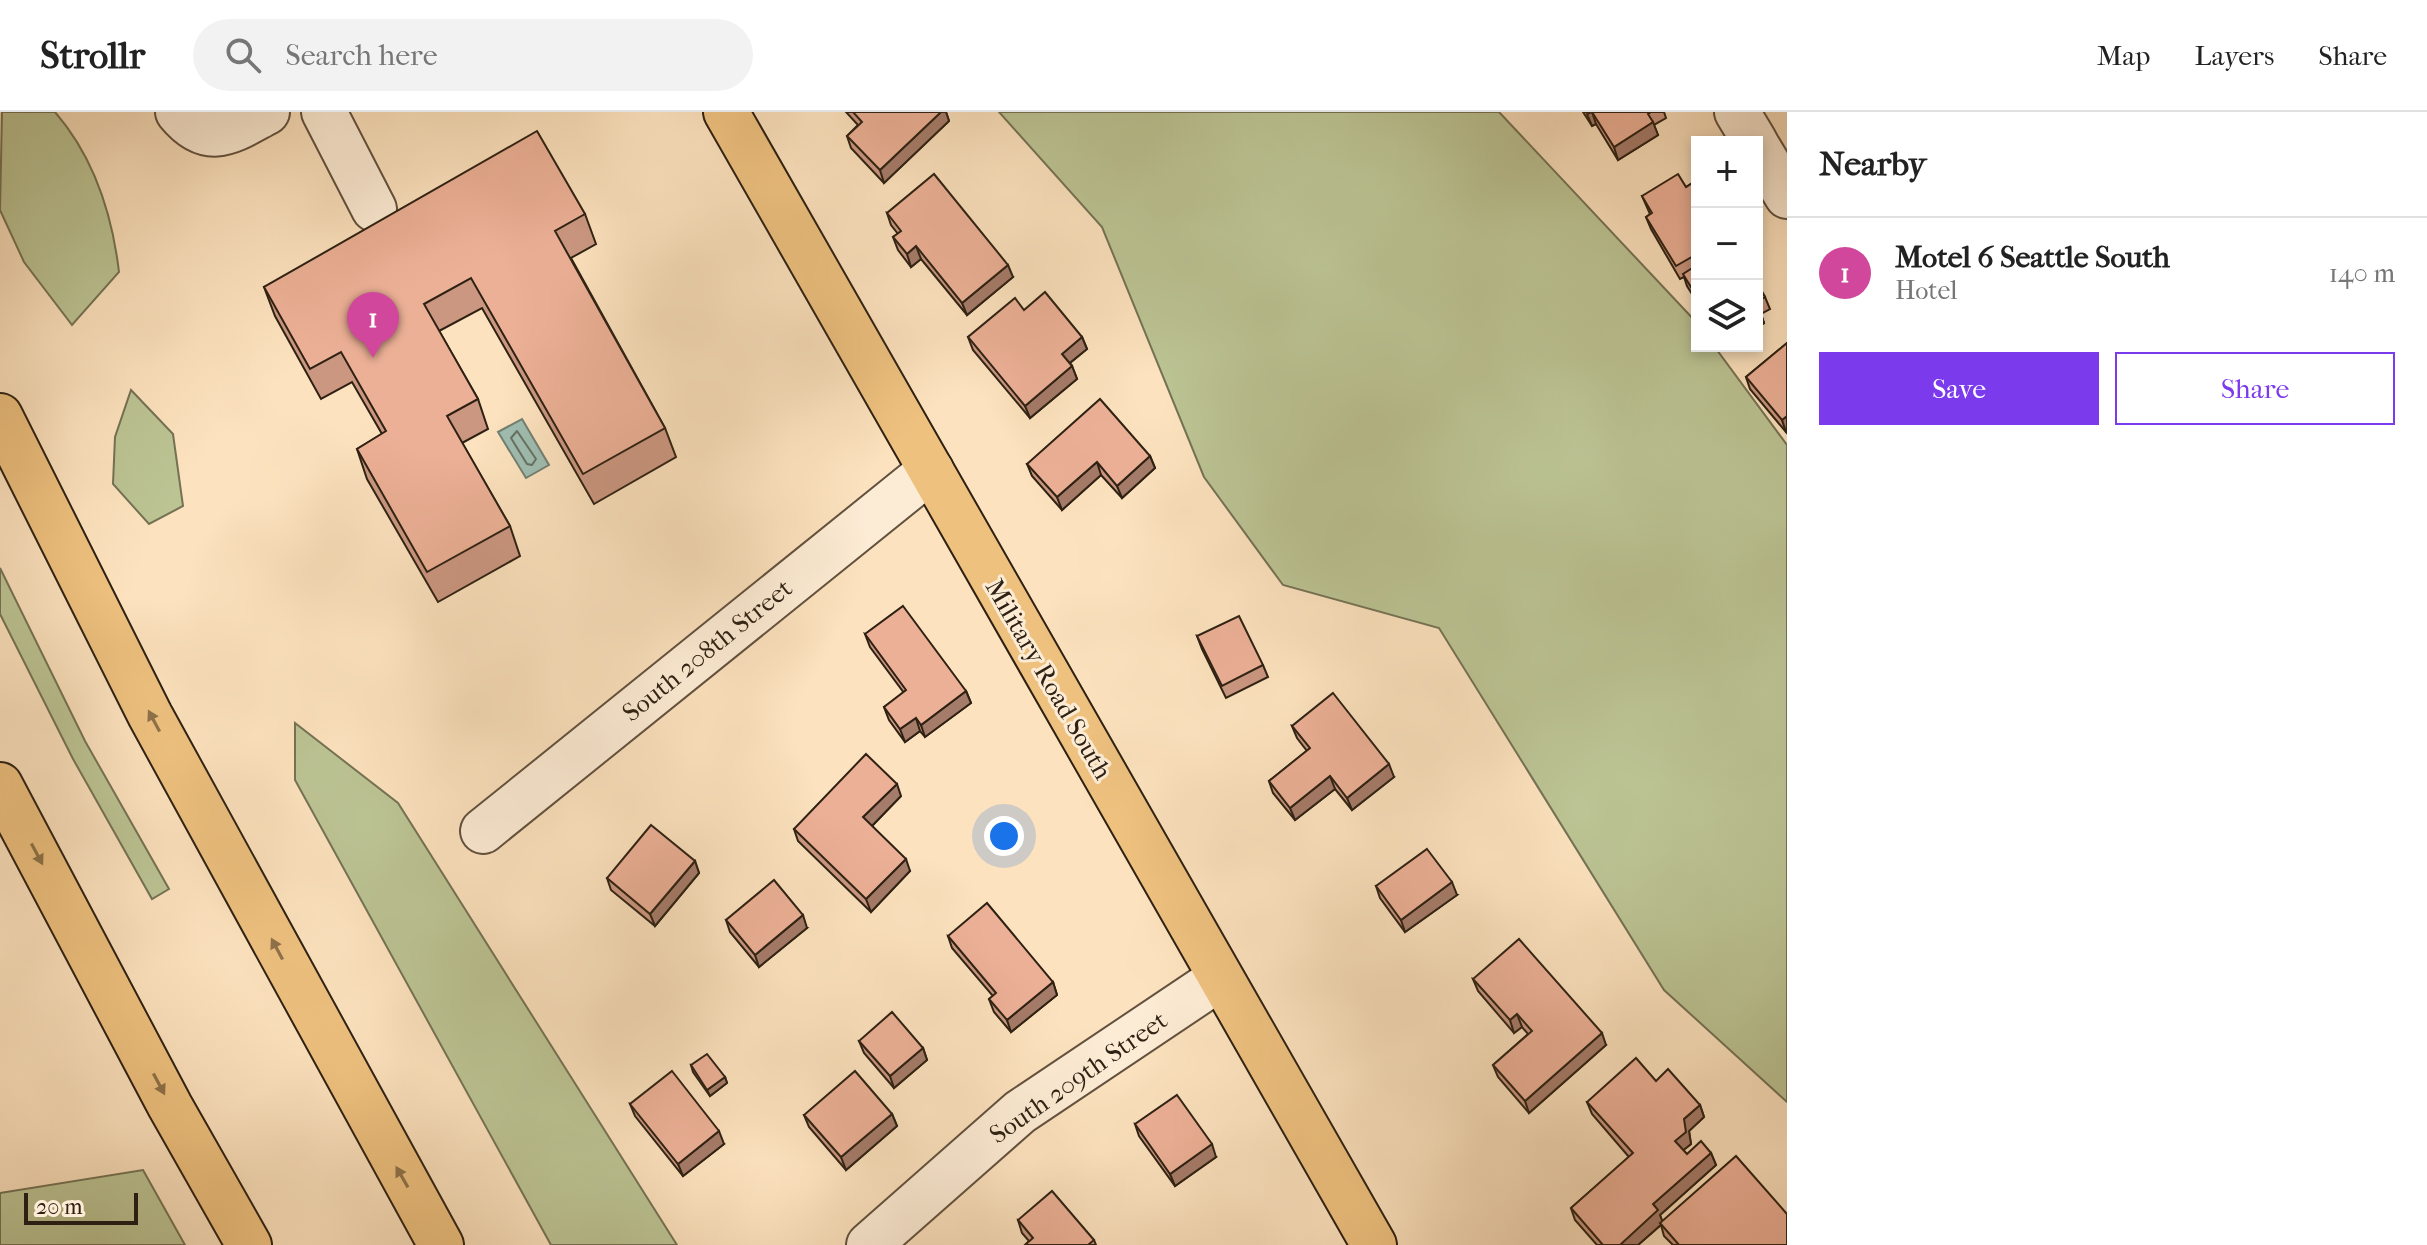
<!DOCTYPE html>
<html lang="en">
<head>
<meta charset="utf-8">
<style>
  :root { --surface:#fff; --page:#f2f2f2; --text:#222; --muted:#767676; --line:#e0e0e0; --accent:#7c3aed }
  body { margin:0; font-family:"IM FELL French Canon",serif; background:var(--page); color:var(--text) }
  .controls { position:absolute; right:24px; top:24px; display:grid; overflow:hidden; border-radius:0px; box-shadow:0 4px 12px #0003 }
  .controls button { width:72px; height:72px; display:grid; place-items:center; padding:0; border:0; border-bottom:2px solid var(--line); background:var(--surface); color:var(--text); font:40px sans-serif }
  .scale { position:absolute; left:24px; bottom:20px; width:114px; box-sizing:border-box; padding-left:8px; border:4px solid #2e2113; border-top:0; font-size:22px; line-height:28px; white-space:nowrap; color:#2e2113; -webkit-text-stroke:6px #fdecd5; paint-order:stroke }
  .you { position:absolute; left:1004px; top:724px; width:28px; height:28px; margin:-20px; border:6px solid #fff; border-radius:50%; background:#1a73e8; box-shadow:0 0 0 12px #1a73e833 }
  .badge { display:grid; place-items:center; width:52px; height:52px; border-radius:50%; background:var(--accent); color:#fff; font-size:26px; font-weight:700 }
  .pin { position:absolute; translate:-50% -66px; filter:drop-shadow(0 2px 4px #0008) }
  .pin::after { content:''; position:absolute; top:42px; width:28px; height:24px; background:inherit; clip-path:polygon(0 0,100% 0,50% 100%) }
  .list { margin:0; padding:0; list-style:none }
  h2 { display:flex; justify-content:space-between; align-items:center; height:104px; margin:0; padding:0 32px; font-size:34px }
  h2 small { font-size:26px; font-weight:400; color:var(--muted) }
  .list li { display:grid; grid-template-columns:52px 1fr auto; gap:24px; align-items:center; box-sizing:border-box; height:112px; padding:0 32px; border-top:2px solid var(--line) }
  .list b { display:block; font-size:30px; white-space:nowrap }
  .list p { margin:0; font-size:26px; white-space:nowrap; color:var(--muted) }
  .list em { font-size:26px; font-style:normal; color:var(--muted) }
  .actions { display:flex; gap:16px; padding:24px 32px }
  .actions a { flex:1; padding:18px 0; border:2px solid var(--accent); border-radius:0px; text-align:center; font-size:28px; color:var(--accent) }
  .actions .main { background:var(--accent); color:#fff }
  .icon { flex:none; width:44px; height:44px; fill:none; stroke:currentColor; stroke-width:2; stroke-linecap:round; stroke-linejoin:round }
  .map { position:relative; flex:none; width:1787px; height:1133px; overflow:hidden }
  header { display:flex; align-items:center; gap:48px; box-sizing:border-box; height:112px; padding:0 40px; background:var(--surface); border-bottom:2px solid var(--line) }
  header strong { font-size:38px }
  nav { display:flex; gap:44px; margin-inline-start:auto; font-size:28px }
  .search { width:560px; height:72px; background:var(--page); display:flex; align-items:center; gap:20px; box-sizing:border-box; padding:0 28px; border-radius:44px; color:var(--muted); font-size:30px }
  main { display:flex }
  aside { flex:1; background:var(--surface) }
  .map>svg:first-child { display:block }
  .green { fill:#bcc494; stroke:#757254; stroke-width:2 }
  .water { fill:#9fbeb2; stroke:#727f72; stroke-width:2 }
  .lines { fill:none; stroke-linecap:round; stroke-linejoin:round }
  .shore { stroke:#667062; stroke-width:2 }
  .minor-casing { stroke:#62513e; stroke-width:48 }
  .major-casing { stroke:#2e2113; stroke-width:48 }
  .highway-casing { stroke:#2e2113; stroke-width:48 }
  .minor { stroke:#fdecd5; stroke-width:44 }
  .major { stroke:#eec17f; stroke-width:44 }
  .highway { stroke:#eec17f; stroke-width:44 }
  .wall { fill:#cb9781; stroke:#2e2113; stroke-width:2 }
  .shaded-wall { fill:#a57b69; stroke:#2e2113; stroke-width:2 }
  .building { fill:#ecb096; stroke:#2e2113; stroke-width:2 }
  .oneway { fill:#8e7149 }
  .labels { text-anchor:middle; stroke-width:6; stroke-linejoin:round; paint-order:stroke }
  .street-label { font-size:26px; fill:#2e2113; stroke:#fdecd5 }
</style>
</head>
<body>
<header>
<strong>Strollr</strong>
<div class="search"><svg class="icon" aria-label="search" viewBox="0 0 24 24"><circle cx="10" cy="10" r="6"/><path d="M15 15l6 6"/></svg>Search here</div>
<nav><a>Map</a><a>Layers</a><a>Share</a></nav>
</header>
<main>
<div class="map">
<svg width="1787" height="1133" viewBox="0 0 1787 1133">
  <rect width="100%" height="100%" fill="#fce2be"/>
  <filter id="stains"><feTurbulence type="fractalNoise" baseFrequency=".0025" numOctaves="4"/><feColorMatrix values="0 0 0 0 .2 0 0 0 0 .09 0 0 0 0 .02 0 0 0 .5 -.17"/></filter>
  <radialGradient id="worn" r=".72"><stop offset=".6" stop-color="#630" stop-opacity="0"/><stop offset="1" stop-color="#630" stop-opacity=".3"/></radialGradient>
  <g class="green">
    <path d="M2,0H55C94,45 112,101 119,160L72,213L24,150L0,98Z"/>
    <polygon points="999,0 1499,0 1697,211 1697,234 1714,234 1787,333 1787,990 1664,878 1439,516 1283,473 1204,365 1102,115"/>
    <polygon points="131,278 173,322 183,394 149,412 113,372 115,325"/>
    <polygon points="0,456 85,629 169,777 152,787 73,647 0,502"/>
    <polygon points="295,611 398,691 677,1133 551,1133 295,668"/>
    <polygon points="143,1058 185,1133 0,1133 0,1081"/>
  </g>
  <polygon class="water" points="522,307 549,353 526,366 498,320"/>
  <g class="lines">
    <polygon class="shore" points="517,319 536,347 532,353 527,352 511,326"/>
    <defs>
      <g id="minor">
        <path d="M178,0C209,38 233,18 267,0"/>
        <polyline points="324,0 374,97"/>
        <polyline points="1737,0 1755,30"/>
        <polyline points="1757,34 1787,84"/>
        <polyline points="483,719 931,358"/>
        <polyline points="869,1133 1020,1000 1220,866"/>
      </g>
      <polyline id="major" points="726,0 1374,1133"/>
      <g id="highway">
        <polyline points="0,304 150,603 441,1133"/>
        <polyline points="0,673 170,994 249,1133"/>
      </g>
    </defs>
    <use href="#minor" class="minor-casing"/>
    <use href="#major" class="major-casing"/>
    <use href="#highway" class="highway-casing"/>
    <use href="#minor" class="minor"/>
    <use href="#major" class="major"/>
    <use href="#highway" class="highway"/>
  </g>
  <g class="wall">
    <polygon points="846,0 946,0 949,9 884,71 851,36 847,24 858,13"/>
    <polygon points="1583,0 1664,0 1666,6 1654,13 1658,23 1618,48 1596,12 1592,14"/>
    <polygon points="1697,68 1697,190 1687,174 1684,165 1680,167 1651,117 1646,105 1650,102 1642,84 1686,75"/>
    <polygon points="887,101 1013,165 967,203 921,147 911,155 898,138 893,125 898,122 891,113"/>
    <polygon points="585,102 596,132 571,146 665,316 676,345 594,392 482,196 439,219 478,287 488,317 462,331 510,414 520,444 438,490 367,367 357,337 382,322 352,270 321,287 275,204 264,175"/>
    <polygon points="1757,171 1765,185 1770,197 1761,202 1764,211 1757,216"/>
    <polygon points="1024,198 1082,225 1087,237 1070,251 1072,254 1077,267 1030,306 973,238 968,225"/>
    <polygon points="1787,231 1786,320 1750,277 1746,265"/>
    <polygon points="1150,344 1155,356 1122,386 1101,363 1062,398 1032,364 1027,352"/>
    <polygon points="865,522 966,579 971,591 925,625 920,619 905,630 889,608 884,595 904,581 870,535"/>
    <polygon points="1197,524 1263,553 1268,565 1226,586 1202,537"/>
    <polygon points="1292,614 1394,665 1352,698 1335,677 1295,708 1273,681 1269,669 1307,639 1297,626"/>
    <polygon points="901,684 872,714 910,759 871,800 798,729 794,717"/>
    <polygon points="695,749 699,761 655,814 611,778 607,766"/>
    <polygon points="1376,774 1457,783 1405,820 1380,786"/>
    <polygon points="726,808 807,816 759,855 730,820"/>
    <polygon points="948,824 1053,870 1057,883 1011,920 994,900 989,887 993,884 952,836"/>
    <polygon points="1473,867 1606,933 1529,1001 1498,965 1493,953 1528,922 1522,915 1514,921 1478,879"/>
    <polygon points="859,929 923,936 927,948 894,976 864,941"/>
    <polygon points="691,953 725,965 727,971 710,984 693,960"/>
    <polygon points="1587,990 1700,993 1704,1005 1689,1019 1691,1032 1683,1038 1687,1042 1711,1041 1716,1053 1660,1103 1662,1109 1787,1133 1673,1133 1664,1124 1661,1113 1638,1133 1597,1133 1575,1108 1571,1096 1629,1045 1592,1002"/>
    <polygon points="630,992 724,1032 683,1064 635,1004"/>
    <polygon points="892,1002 897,1014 846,1058 809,1015 804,1003"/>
    <polygon points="1135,1012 1216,1045 1175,1074 1139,1024"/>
    <polygon points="1018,1108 1094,1128 1096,1133 1025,1133 1029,1129 1022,1121"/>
  </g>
  <g class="shaded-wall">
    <polygon points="941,0 946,0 949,9 884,71 880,58"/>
    <polygon points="1592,0 1596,12 1592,14 1587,2"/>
    <polygon points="1653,10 1658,23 1618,48 1614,35"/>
    <polygon points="916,134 921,147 911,155 907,142"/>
    <polygon points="1008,153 1013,165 967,203 962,191"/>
    <polygon points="1760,199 1764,211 1757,216 1757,201"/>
    <polygon points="1082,225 1087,237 1066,254 1062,242"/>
    <polygon points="1072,254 1077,267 1030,306 1025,294"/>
    <polygon points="1787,304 1787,320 1786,320 1782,308"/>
    <polygon points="1150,344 1155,356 1122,386 1117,374"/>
    <polygon points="1097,350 1101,363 1062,398 1057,385"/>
    <polygon points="966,579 971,591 925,625 921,613"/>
    <polygon points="916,606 920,619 905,630 900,617"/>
    <polygon points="1389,652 1394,665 1352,698 1347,686"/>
    <polygon points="1330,664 1335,677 1295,708 1290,696"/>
    <polygon points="897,672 901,684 868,718 863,705"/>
    <polygon points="906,747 910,759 871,800 866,787"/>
    <polygon points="695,749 699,761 655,814 650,802"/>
    <polygon points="1452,770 1457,783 1405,820 1401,808"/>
    <polygon points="803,803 807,816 759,855 755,843"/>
    <polygon points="1053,870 1057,883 1011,920 1007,908"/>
    <polygon points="1517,902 1522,915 1514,921 1510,908"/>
    <polygon points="1602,921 1606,933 1529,1001 1525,989"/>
    <polygon points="923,936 927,948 894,976 890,964"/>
    <polygon points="725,965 727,971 710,984 707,978"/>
    <polygon points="1700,993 1704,1005 1689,1019 1691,1032 1680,1041 1675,1029 1684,1007"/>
    <polygon points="892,1002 897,1014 846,1058 841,1045"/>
    <polygon points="719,1019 724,1032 683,1064 678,1052"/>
    <polygon points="1212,1032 1216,1045 1175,1074 1170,1062"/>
    <polygon points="1711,1041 1716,1053 1660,1103 1663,1111 1638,1133 1620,1133 1653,1092"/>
  </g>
  <g class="building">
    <polygon points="853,0 941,0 880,58 847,24 862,10"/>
    <polygon points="1592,0 1651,0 1648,2 1653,10 1614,35"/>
    <polygon points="537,19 585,102 555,119 665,316 583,362 471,166 424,192 478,287 447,304 510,414 427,460 357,337 386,319 341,240 310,257 264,175"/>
    <polygon points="934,62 1008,153 962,191 916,134 907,142 893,125 901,119 887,101"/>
    <polygon points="1678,62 1686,75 1697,68 1697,142 1676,154 1646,105 1652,101 1642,84"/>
    <polygon points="1697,153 1697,185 1683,162"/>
    <polygon points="1757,171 1765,185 1757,190"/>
    <polygon points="1045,180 1082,225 1062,242 1072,254 1025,294 968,225 1015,186 1024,198"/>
    <polygon points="1787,231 1787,304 1782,308 1746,265"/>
    <polygon points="1100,287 1150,344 1117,374 1097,350 1057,385 1027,352"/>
    <polygon points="903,494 966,579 921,613 916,606 900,617 884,595 906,578 865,522"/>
    <polygon points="1239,504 1263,553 1222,574 1197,524"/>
    <polygon points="1333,581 1389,652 1347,686 1330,664 1290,696 1269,669 1310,636 1292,614"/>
    <polygon points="866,642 897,672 863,705 906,747 866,787 794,717"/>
    <polygon points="651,713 695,749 650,802 607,766"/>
    <polygon points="1427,737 1452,770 1401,808 1376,774"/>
    <polygon points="774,768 803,803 755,843 726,808"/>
    <polygon points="987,791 1053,870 1007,908 989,887 996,881 948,824"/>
    <polygon points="1519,827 1602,921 1525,989 1493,953 1532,919 1517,902 1510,908 1473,867"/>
    <polygon points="892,900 923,936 890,964 859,929"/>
    <polygon points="707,942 725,965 707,978 691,953"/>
    <polygon points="1636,946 1656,969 1668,957 1700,993 1684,1007 1686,1020 1675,1029 1687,1042 1701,1029 1711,1041 1653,1092 1658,1098 1620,1133 1603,1133 1571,1096 1633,1041 1587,990"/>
    <polygon points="672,959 719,1019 678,1052 630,992"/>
    <polygon points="855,959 892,1002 841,1045 804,1003"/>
    <polygon points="1177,983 1212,1032 1170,1062 1135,1012"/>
    <polygon points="1736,1044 1787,1102 1787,1133 1679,1133 1660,1111"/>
    <polygon points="1052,1079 1094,1128 1088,1133 1025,1133 1033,1126 1018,1108"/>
  </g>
  <defs><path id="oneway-solid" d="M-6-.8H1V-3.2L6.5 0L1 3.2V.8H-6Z" transform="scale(2)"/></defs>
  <g class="oneway">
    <use href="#oneway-solid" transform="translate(154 609) rotate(-118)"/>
    <use href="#oneway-solid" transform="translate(37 742) rotate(62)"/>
    <use href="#oneway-solid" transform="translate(277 837) rotate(-118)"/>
    <use href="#oneway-solid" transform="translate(159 972) rotate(62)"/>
    <use href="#oneway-solid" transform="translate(402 1065) rotate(-120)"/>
  </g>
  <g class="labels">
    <g class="street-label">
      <text transform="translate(707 538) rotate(-39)" y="9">South 208th Street</text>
      <text transform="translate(1049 567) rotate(60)" y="9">Military Road South</text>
      <text transform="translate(1078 965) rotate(-35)" y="9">South 209th Street</text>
    </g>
  </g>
  <rect width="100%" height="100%" filter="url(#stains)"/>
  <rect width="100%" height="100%" fill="url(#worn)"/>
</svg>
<div class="controls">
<button>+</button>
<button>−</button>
<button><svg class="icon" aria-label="layers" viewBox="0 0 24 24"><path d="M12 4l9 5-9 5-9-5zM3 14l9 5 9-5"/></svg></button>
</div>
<div class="scale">20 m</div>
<div class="you"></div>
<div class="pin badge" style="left:373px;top:246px;background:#d1479c">1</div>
</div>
<aside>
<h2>Nearby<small></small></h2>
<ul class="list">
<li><span class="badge" style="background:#d1479c">1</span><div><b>Motel 6 Seattle South</b><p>Hotel</p></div><em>140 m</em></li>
</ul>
<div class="actions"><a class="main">Save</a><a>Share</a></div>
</aside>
</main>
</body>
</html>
